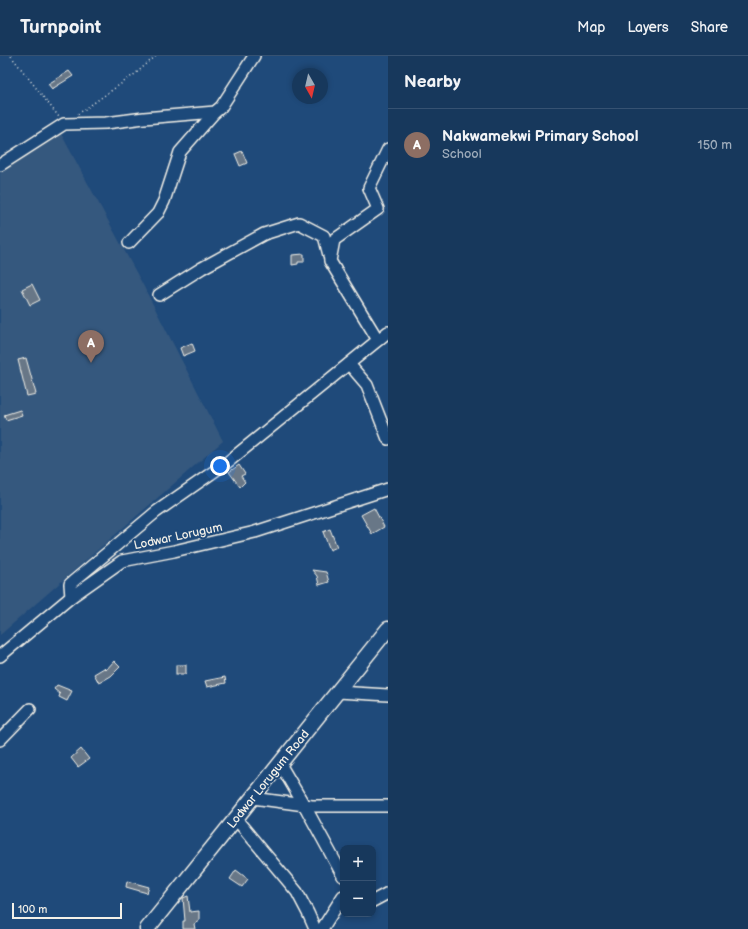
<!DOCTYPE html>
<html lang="en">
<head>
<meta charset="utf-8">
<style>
  :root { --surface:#17385c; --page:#203f62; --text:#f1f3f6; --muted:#9eacbb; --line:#365272; --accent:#8bbbb9 }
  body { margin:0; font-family:"Balsamiq Sans",sans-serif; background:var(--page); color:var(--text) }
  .controls { position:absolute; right:12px; bottom:12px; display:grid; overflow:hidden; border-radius:8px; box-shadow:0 2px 6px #0003 }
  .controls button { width:36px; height:36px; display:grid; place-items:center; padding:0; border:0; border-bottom:1px solid var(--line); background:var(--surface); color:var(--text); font:20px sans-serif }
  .compass { position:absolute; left:292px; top:12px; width:36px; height:36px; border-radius:50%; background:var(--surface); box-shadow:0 2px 6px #0003; rotate:172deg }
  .scale { position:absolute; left:12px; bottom:10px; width:110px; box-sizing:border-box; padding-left:4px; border:2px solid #f4f1e8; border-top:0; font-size:11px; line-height:14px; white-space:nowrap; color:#f4f1e8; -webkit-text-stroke:3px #1f4a7a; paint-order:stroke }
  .you { position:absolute; left:220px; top:410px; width:14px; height:14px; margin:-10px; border:3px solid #fff; border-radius:50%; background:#1a73e8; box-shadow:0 0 0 6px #1a73e833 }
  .badge { display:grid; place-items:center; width:26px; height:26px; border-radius:50%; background:var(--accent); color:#fff; font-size:13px; font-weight:700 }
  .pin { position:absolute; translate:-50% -33px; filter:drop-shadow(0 1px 2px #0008) }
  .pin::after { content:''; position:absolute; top:21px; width:14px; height:12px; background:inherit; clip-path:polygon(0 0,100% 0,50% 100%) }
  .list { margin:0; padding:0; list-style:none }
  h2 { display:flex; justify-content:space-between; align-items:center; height:52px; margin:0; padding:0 16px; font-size:17px }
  h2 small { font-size:13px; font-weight:400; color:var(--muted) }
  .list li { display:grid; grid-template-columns:26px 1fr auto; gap:12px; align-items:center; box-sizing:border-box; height:72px; padding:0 16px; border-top:1px solid var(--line) }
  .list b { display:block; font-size:15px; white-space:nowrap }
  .list p { margin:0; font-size:13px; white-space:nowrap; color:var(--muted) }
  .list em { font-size:13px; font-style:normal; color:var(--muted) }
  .map { position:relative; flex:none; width:388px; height:873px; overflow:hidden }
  header { display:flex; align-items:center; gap:24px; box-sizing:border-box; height:56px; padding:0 20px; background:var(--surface); border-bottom:1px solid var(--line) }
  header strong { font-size:19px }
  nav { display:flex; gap:22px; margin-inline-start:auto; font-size:14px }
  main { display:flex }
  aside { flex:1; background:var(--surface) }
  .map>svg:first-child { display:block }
  .built { fill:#35587e }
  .building { fill:#677787; stroke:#f4f1e8 }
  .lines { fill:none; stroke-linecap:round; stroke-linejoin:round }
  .minor-casing { stroke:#f4f1e8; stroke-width:14 }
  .major-casing { stroke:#f4f1e8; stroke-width:17 }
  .path { stroke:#f4f1e8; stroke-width:1.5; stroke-dasharray:1 3; stroke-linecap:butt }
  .minor { stroke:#1f4a7a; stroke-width:11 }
  .major { stroke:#1f4a7a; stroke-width:14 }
  .labels { text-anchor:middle; stroke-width:4; stroke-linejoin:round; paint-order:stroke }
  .street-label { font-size:12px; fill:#f4f1e8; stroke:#1f4a7a }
</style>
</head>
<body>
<header>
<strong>Turnpoint</strong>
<nav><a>Map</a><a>Layers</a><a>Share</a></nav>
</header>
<main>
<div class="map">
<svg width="388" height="873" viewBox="0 0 388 873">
  <rect width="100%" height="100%" fill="#1f4a7a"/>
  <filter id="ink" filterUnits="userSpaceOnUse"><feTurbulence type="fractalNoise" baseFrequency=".025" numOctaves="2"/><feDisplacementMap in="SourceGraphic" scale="8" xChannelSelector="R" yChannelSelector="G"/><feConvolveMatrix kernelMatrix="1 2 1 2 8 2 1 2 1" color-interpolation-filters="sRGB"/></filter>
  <g filter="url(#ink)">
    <polygon class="built" points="59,74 143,229 223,385 0,579 0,111"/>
    <g class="building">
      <polygon points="69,15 73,20 52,33 48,28"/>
      <polygon points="242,95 247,107 240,110 235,98"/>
      <polygon points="304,198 304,206 298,206 298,208 292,209 292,199"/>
      <polygon points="32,228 40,244 30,249 22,233"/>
      <polygon points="192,287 195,295 183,300 180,292"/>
      <polygon points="26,302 36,338 27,340 18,304"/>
      <polygon points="20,354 22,359 6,364 4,359"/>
      <polygon points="239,409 245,418 241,420 245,426 240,431 229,416"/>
      <polygon points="374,452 384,471 372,478 361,459"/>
      <polygon points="330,473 337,491 330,494 323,476"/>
      <polygon points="312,514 326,516 329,526 319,529 317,520"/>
      <polygon points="114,605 120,611 111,620 99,627 94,618 104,612 106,614"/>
      <rect x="176" y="609" width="10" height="9"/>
      <polygon points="225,621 226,627 207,631 205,625"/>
      <polygon points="57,629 72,635 67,645 59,641 60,638 54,633"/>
      <polygon points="81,693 89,703 78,711 71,702"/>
      <polygon points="236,814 248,823 242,831 230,823"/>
      <polygon points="127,825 149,831 147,837 126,831"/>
      <polygon points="188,840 190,856 199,855 199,865 194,868 195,873 183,873 183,865 185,865 183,842"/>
    </g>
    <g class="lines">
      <defs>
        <g id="minor">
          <polyline points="0,109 64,68 106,67 144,62 215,56 221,51 254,0"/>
          <polyline points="129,187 158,157 164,145 180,96 215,56"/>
          <polyline points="159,239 202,212 264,178 299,167 324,180 330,203"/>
          <polyline points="378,284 330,205 334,184 378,153 369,132 388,93"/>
          <polyline points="349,308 367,329 388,383"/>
          <polyline points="71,541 70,528 156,456 229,405 388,276"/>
          <polyline points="0,600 71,541 122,505 174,495 255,476 388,433"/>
          <polyline points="338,636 388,639"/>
          <polyline points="0,684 30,653"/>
          <polyline points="280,708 307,754 343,820"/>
          <polyline points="253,742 312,750 388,750"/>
          <polyline points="236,763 297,836 308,857 315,873"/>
          <polyline points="373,845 388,837"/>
          <polyline points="322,873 343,840"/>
        </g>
        <polyline id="major" points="147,873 388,573"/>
      </defs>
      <use href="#minor" class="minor-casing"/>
      <use href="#major" class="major-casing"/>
      <g class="path">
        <polyline points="11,0 59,61"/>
        <polyline points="78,58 135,18 156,0"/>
      </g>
      <use href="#minor" class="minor"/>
      <use href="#major" class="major"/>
    </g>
  </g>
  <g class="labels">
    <g class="street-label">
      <text transform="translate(178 480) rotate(-12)" y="4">Lodwar Lorugum</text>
      <text transform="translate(268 723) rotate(-51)" y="4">Lodwar Lorugum Road</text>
    </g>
  </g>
</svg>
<div class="controls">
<button>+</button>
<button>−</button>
</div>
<svg class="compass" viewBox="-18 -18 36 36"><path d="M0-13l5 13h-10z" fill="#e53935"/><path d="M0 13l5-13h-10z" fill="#9eacbb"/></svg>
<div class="scale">100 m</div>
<div class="you"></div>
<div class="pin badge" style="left:91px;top:307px;background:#8d6e63">A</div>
</div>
<aside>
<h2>Nearby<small></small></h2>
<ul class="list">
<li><span class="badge" style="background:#8d6e63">A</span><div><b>Nakwamekwi Primary School</b><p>School</p></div><em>150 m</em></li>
</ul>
</aside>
</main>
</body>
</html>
